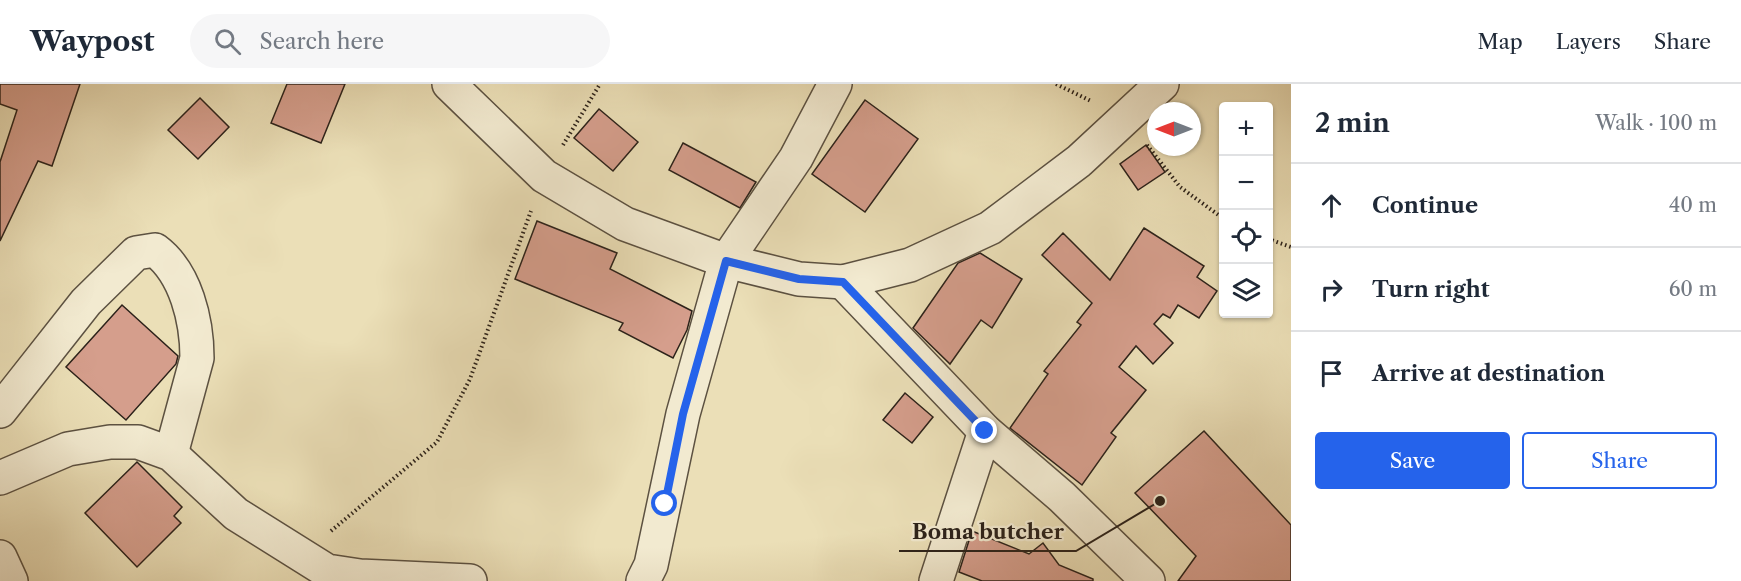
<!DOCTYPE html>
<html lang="en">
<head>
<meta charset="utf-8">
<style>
  :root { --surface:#fff; --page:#f6f6f7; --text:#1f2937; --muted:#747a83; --line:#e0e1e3; --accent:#2563eb }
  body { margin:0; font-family:"Libre Caslon Text",serif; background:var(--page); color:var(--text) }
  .controls { position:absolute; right:18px; top:18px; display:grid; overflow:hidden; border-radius:6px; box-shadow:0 2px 4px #0004 }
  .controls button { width:54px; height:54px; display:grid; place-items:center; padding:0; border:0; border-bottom:2px solid var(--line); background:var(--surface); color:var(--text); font:30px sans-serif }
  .compass { position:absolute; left:1147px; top:18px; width:54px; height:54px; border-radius:50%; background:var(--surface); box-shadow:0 2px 4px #0004; rotate:270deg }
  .stop { position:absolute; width:18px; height:18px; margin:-14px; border:4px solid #2563eb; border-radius:50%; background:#fff }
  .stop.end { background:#2563eb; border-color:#fff; box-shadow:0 2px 6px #0008 }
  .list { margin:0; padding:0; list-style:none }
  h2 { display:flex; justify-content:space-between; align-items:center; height:78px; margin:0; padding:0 24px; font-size:26px }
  h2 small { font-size:20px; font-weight:400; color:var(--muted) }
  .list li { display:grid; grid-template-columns:39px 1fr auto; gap:18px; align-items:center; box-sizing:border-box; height:84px; padding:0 24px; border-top:2px solid var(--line) }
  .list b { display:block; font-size:22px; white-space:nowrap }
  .list em { font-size:20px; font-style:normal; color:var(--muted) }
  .actions { display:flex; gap:12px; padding:18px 24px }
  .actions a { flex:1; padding:14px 0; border:2px solid var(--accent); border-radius:6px; text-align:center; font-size:21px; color:var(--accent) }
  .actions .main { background:var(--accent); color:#fff }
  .icon { flex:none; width:33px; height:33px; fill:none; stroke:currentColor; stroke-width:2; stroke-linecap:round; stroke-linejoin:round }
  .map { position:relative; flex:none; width:1291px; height:497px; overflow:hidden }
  header { display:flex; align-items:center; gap:36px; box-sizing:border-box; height:84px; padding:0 30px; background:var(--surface); border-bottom:2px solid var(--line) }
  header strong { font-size:28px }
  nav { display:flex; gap:33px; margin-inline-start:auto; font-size:21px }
  .search { width:420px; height:54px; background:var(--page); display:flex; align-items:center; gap:15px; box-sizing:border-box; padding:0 21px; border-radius:33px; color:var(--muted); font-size:22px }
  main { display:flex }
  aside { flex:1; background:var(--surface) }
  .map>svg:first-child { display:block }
  .building { fill:#d59e8c; stroke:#2c221a; stroke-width:1.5 }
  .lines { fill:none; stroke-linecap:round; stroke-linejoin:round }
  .minor-casing { stroke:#5c5141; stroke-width:36 }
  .path { stroke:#2c221a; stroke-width:4; stroke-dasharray:1.5 3; stroke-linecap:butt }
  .minor { stroke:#f2ead0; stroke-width:33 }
  .route { stroke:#2563eb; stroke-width:8 }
  .leader { fill:none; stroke:#2c221a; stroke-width:2 }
  .callout-dot { fill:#2c221a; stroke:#f2ead0; stroke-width:2 }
  .callout-label { font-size:21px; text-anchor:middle; font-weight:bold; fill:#2c221a; stroke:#f2ead0; stroke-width:4.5; stroke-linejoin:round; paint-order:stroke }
</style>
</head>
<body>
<header>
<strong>Waypost</strong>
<div class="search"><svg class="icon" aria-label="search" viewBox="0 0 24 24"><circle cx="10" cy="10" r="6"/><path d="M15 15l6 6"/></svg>Search here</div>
<nav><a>Map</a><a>Layers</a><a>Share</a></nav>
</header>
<main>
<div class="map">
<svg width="1291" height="497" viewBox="0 0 1291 497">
  <rect width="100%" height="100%" fill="#ebdfb7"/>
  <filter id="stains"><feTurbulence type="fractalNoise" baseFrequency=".00333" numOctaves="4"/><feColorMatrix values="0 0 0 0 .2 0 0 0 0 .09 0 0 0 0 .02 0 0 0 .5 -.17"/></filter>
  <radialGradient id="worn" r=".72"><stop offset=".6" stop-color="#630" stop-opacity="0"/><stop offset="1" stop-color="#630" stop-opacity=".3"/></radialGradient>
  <g class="building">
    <polygon points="0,0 80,0 52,82 38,77 0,157 0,78 17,26 0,20"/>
    <polygon points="287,0 345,0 321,59 271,39"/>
    <polygon points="200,14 229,43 198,75 168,46"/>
    <polygon points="865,16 918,55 865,128 812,90"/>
    <polygon points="599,25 638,58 613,87 574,54"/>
    <polygon points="683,59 756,98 740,124 669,86"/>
    <polygon points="1146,61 1165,88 1138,106 1120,80"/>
    <polygon points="537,137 617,169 610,185 692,227 687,246 673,274 619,246 623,239 515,195"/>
    <polygon points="1144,144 1204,182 1197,193 1217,207 1199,234 1178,221 1170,234 1163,230 1154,240 1173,259 1153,280 1136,262 1119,283 1146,306 1111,349 1116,353 1082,401 1010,344 1048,290 1044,287 1081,241 1077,238 1092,219 1042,171 1063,149 1110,196"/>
    <polygon points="980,169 1022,195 992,244 981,236 950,280 913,244 958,179"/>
    <polygon points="122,221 178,272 176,280 126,336 66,283"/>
    <polygon points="905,309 933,333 912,359 883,336"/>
    <polygon points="1204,347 1291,441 1291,497 1178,497 1196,472 1135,409"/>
    <polygon points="137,378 182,423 174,432 181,439 137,483 85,429"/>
    <polygon points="972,447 1029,470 1043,459 1059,481 1093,495 1093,497 982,497 959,488"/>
  </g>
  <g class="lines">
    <defs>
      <g id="minor">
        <polyline points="449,0 544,92 625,140 726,177 799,195 843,198 910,181 990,144 1079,77 1162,0"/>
        <polyline points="843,198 985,347 1062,413 1148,497"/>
        <path d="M0,327L86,218L136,169L155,166C186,189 197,237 197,274L171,370"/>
        <polyline points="0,394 68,365 110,358 138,358 171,370 236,430 327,487 360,492 470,497"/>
        <polyline points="0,473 11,497"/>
        <polyline points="643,497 651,481 683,330 726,177 796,74 835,0"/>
        <polyline points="936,497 985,347"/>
      </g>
    </defs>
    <use href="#minor" class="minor-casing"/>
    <g class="path">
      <polyline points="1056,0 1091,17"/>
      <polyline points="563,61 600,0"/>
      <polyline points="1147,61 1180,103 1224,135"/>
      <polyline points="1268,155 1291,163"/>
      <polyline points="331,447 437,358 470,295 531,127"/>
    </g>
    <use href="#minor" class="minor"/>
  </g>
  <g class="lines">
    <polyline class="route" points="665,420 683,330 726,177 799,195 843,198 985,347"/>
  </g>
  <path class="leader" d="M1160 417L1076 467H899"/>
  <circle class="callout-dot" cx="1160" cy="417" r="6"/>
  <g class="callout-label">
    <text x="988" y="455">Boma butcher</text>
  </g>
  <rect width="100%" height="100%" filter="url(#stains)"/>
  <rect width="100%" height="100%" fill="url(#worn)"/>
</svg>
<div class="controls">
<button>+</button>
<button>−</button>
<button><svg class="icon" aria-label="locate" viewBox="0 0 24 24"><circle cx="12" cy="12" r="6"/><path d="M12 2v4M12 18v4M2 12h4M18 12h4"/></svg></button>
<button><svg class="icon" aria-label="layers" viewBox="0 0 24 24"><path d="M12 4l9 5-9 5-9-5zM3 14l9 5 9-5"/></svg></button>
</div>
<svg class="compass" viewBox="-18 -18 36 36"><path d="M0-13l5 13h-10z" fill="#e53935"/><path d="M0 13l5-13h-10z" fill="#747a83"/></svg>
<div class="stop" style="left:665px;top:420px"></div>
<div class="stop end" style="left:985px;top:347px"></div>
</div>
<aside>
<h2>2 min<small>Walk · 100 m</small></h2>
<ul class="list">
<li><svg class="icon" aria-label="ahead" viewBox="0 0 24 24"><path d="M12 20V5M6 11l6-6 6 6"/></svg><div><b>Continue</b></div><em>40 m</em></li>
<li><svg class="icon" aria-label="right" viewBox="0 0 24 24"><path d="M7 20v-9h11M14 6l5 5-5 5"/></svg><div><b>Turn right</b></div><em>60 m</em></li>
<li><svg class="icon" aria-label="arrive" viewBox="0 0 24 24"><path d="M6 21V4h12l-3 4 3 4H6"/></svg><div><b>Arrive at destination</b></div></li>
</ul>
<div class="actions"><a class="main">Save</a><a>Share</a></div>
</aside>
</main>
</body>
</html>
